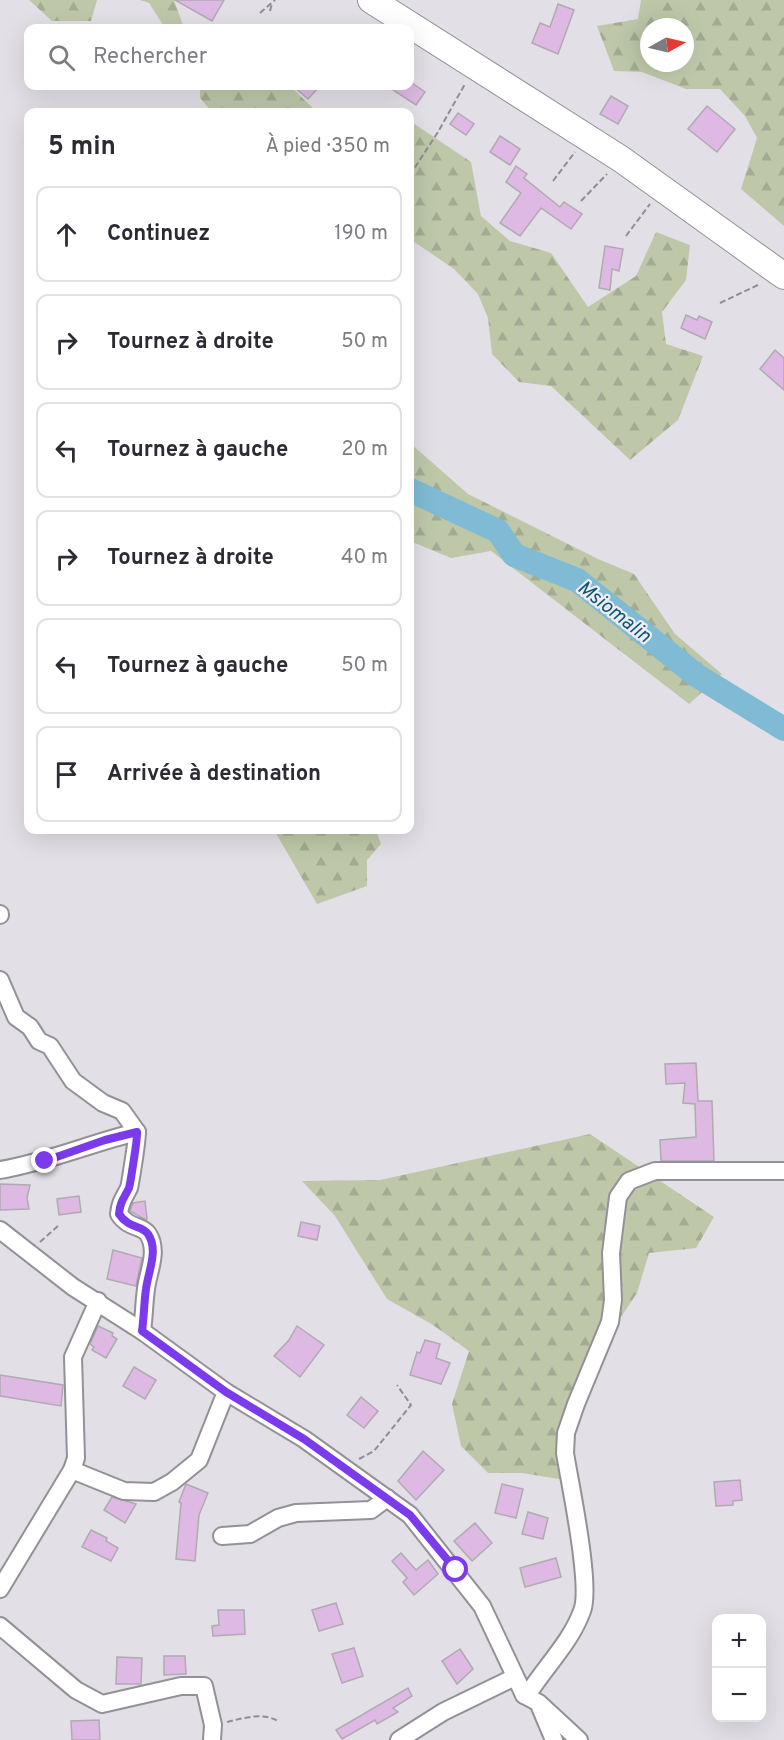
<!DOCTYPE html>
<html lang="fr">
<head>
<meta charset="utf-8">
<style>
  :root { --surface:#fff; --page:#f2f2f3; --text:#2b2b33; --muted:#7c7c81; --line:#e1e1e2 }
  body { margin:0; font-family:Overpass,sans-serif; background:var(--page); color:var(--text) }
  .controls { position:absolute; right:18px; bottom:18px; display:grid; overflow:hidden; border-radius:12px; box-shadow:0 6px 24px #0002 }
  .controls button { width:54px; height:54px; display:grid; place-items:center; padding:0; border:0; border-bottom:2px solid var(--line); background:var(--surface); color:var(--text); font:30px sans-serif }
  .compass { position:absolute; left:640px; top:18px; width:54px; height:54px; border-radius:50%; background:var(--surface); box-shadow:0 6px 24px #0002; rotate:82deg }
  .stop { position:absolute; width:18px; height:18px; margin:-14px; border:4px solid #7c3aed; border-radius:50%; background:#fff }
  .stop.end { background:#7c3aed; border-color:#fff; box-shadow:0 2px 6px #0008 }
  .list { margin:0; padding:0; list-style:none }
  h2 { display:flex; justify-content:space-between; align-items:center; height:78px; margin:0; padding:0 24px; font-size:26px }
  h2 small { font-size:20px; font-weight:400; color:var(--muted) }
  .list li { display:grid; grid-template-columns:39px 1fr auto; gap:18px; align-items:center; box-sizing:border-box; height:96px; margin:0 12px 12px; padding:0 12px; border:2px solid var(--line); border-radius:12px }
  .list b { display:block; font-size:22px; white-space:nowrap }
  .list em { font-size:20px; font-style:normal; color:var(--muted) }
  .icon { flex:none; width:33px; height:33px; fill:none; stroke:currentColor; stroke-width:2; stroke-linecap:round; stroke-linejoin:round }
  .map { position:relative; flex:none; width:784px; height:1740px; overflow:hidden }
  .search { position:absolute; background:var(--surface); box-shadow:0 6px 24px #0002; left:24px; top:24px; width:390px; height:66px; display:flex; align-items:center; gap:15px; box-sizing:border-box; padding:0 21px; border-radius:12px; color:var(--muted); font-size:22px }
  .panel { position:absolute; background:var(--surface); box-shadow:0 6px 24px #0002; left:24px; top:108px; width:390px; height:726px; border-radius:12px }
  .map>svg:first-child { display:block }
  .forest { fill:url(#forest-firs); fill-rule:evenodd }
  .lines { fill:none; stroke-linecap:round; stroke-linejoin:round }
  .river { stroke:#7fbbd4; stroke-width:24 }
  .building { fill:#deb9e4; stroke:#b0aab1; stroke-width:1.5 }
  .minor-casing { stroke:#949097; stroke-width:20 }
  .primary-casing { stroke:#949097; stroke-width:28 }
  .path { stroke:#908e92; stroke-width:2; stroke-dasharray:6 3; stroke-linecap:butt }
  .minor { stroke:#fff; stroke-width:16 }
  .primary { stroke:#fff; stroke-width:26 }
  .route { stroke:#7c3aed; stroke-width:8 }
  .labels { text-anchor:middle; stroke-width:4.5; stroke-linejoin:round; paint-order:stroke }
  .water-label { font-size:20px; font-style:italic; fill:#095a74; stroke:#f1ecf3 }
</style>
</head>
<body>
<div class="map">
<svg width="784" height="1740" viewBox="0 0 784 1740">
  <defs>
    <pattern id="forest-firs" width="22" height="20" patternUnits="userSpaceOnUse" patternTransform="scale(1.5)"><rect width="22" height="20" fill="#bec8a9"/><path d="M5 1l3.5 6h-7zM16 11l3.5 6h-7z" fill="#a3ac92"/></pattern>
  </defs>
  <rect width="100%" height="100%" fill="#e3dfe6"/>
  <g class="forest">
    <polygon points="29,0 97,0 91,21 52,21"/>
    <polygon points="140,0 174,0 184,28 165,28 149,3"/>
    <path d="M641,0H784V226L741,189L757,138L745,116L720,89H686L642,72L614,71L597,26L638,19ZM649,27H685V63H649Z"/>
    <polygon points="200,86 290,86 317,112 212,112 200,98"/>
    <polygon points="410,121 471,162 481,216 510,241 551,253 588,307 636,276 656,232 690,245 686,280 662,312 666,344 703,356 678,420 630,460 551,386 519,382 492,354 488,318 478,294 454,269 410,239"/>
    <polygon points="410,443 468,494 598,559 634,574 675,634 722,674 689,704 491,551 451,558 410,541"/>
    <polygon points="274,830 376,830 381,844 367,860 367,886 317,904"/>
    <polygon points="590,1134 714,1217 696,1248 649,1253 637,1293 591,1362 573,1444 577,1482 522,1473 488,1473 461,1446 452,1404 469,1351 433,1325 387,1299 335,1216 302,1181 380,1180"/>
  </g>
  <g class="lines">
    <polyline class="river" points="410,490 498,531 514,555 577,580 696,675 784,729"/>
  </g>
  <g class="building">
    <polygon points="175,0 224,0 212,21"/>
    <polygon points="558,4 574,10 558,54 532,43 540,23 550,27"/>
    <polygon points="412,83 425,92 416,105 387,86 410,86"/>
    <polygon points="293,86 320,86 308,99"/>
    <polygon points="611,96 628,106 618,124 600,114"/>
    <polygon points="707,106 735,129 717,152 688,129"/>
    <polygon points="458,113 474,124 466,135 450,124"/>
    <polygon points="500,136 520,149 510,165 490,152"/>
    <polygon points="516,166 527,174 524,178 560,207 564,202 582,214 571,229 541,208 520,236 500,223 521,193 506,182"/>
    <polygon points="605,246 623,249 619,271 612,269 610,290 599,288"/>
    <polygon points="686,315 697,320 699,316 712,322 705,339 681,328"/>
    <polygon points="775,350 784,358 784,390 760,369"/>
    <polygon points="696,1063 698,1101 712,1101 714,1161 661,1161 660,1140 696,1137 695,1104 683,1103 685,1083 666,1084 665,1064"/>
    <polygon points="0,1184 30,1185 27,1198 29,1209 0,1210"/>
    <polygon points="79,1196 81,1212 59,1215 57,1199"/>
    <polygon points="145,1201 147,1219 146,1220 130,1211 133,1203"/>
    <polygon points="301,1222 320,1226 317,1240 298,1236"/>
    <polygon points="113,1250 142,1258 136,1286 107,1279"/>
    <polygon points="98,1326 113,1333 112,1336 117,1339 106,1358 92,1350 94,1347 90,1344"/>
    <polygon points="297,1326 324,1345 300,1377 274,1356 289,1340"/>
    <polygon points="425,1340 440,1344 436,1358 450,1363 441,1384 410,1375 417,1352 420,1353"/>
    <polygon points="134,1367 156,1380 145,1399 123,1386"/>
    <polygon points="0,1375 63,1385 61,1406 0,1396"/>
    <polygon points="361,1397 378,1411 364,1428 347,1415"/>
    <polygon points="423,1451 444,1470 416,1500 398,1481"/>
    <polygon points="740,1480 742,1500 733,1501 733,1505 716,1506 714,1482"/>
    <polygon points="186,1484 208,1493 199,1515 195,1561 176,1559 181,1503 179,1502"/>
    <polygon points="502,1484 523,1489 516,1518 495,1513"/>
    <polygon points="112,1497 136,1504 125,1523 104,1510"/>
    <polygon points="528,1512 548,1518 543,1539 522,1534"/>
    <polygon points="475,1523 492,1543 472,1561 454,1541"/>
    <polygon points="91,1530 107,1538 106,1541 118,1548 111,1561 82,1547"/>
    <polygon points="401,1553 416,1570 428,1560 438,1574 414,1595 403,1582 407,1578 392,1561"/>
    <polygon points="556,1558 561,1577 525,1587 520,1568"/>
    <polygon points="336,1603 343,1624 319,1631 312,1610"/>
    <polygon points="218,1610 244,1610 245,1634 213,1636 212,1626 219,1625"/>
    <polygon points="354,1648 363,1676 342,1683 332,1654"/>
    <polygon points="460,1649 473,1669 457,1684 442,1661"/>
    <polygon points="164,1656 185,1656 186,1674 164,1675"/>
    <polygon points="117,1657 142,1658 141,1684 116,1684"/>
    <polygon points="408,1688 412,1696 393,1708 398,1712 377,1724 375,1720 342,1739 336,1730"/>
    <polygon points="99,1720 100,1740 72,1740 71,1721"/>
  </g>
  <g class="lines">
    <defs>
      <g id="minor">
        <polyline points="0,914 0,915"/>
        <path d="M0,980L16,1017L30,1027L39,1041L50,1046L73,1081L103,1103L122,1111L137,1132C138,1135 130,1185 129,1188C124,1198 120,1202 119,1214C129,1229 142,1225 148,1234C159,1251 148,1272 146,1289C144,1303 144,1317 142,1331"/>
        <path d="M0,1170C48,1162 91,1143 137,1132"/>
        <polyline points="0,1230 73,1287 142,1331 226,1392 304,1439 410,1515 482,1606 524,1695 539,1703 579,1740"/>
        <polyline points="72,1470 124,1491 154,1492 172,1482 199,1460 226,1392"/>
        <polyline points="222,1536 250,1534 278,1518 296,1513 371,1510 387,1498"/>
        <polyline points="0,1589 72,1470 76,1458 73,1357 98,1301"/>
        <polyline points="0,1626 76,1690 102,1704 181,1686 204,1686 213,1725 212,1740"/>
        <path d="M524,1695L532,1688C549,1663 572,1639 582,1611C592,1587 570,1484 565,1453L566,1433L576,1404L610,1322L613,1300L611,1253L618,1197L629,1181L655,1171H784"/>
        <polyline points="540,1707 554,1740"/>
        <polyline points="399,1740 443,1712 513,1678"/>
      </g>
      <polyline id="primary" points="371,0 621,159 784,276"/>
    </defs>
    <use href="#minor" class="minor-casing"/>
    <use href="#primary" class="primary-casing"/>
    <g class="path">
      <polyline points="270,11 272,3"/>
      <polyline points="260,13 275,0"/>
      <polyline points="410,175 438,132 465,84"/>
      <polyline points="553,181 575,152"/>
      <polyline points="581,201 607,174"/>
      <polyline points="626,236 650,204"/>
      <polyline points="720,303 760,284"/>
      <polyline points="40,1242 58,1226"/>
      <polyline points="359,1459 374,1451 411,1405 397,1385"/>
      <path d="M227,1722C244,1718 262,1712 278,1721"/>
    </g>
    <use href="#minor" class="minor"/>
    <use href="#primary" class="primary"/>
  </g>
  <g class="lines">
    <path class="route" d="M45,1161L105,1140L137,1132C138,1136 130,1185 129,1188C124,1198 120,1202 119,1214C129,1229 142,1225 148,1234C159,1250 148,1272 146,1289C144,1303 144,1317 142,1331L226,1392L304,1439L410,1515L456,1570"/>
  </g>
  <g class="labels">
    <g class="water-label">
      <text transform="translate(615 611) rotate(38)" y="7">Msiomalin</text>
    </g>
  </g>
</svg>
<div class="controls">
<button>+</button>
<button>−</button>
</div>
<svg class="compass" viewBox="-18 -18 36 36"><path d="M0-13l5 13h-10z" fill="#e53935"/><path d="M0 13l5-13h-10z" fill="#7c7c81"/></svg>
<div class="stop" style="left:456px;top:1570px"></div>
<div class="stop end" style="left:45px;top:1161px"></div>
<div class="search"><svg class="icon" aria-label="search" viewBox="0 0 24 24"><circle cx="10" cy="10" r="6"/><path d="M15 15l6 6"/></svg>Rechercher</div>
<section class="panel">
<h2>5 min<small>À pied · 350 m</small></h2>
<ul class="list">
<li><svg class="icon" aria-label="ahead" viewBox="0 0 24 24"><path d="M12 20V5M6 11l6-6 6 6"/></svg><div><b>Continuez</b></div><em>190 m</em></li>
<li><svg class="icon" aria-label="right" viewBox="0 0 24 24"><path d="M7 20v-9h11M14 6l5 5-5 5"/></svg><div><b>Tournez à droite</b></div><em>50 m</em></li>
<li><svg class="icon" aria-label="left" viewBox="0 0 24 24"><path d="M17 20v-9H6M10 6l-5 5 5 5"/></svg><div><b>Tournez à gauche</b></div><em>20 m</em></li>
<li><svg class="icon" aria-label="right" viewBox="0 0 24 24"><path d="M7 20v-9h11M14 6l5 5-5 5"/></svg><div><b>Tournez à droite</b></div><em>40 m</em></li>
<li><svg class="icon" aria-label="left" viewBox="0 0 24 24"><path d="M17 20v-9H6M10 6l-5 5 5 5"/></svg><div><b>Tournez à gauche</b></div><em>50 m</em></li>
<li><svg class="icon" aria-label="arrive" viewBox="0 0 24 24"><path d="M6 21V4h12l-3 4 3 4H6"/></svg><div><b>Arrivée à destination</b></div></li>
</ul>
</section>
</div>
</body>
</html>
